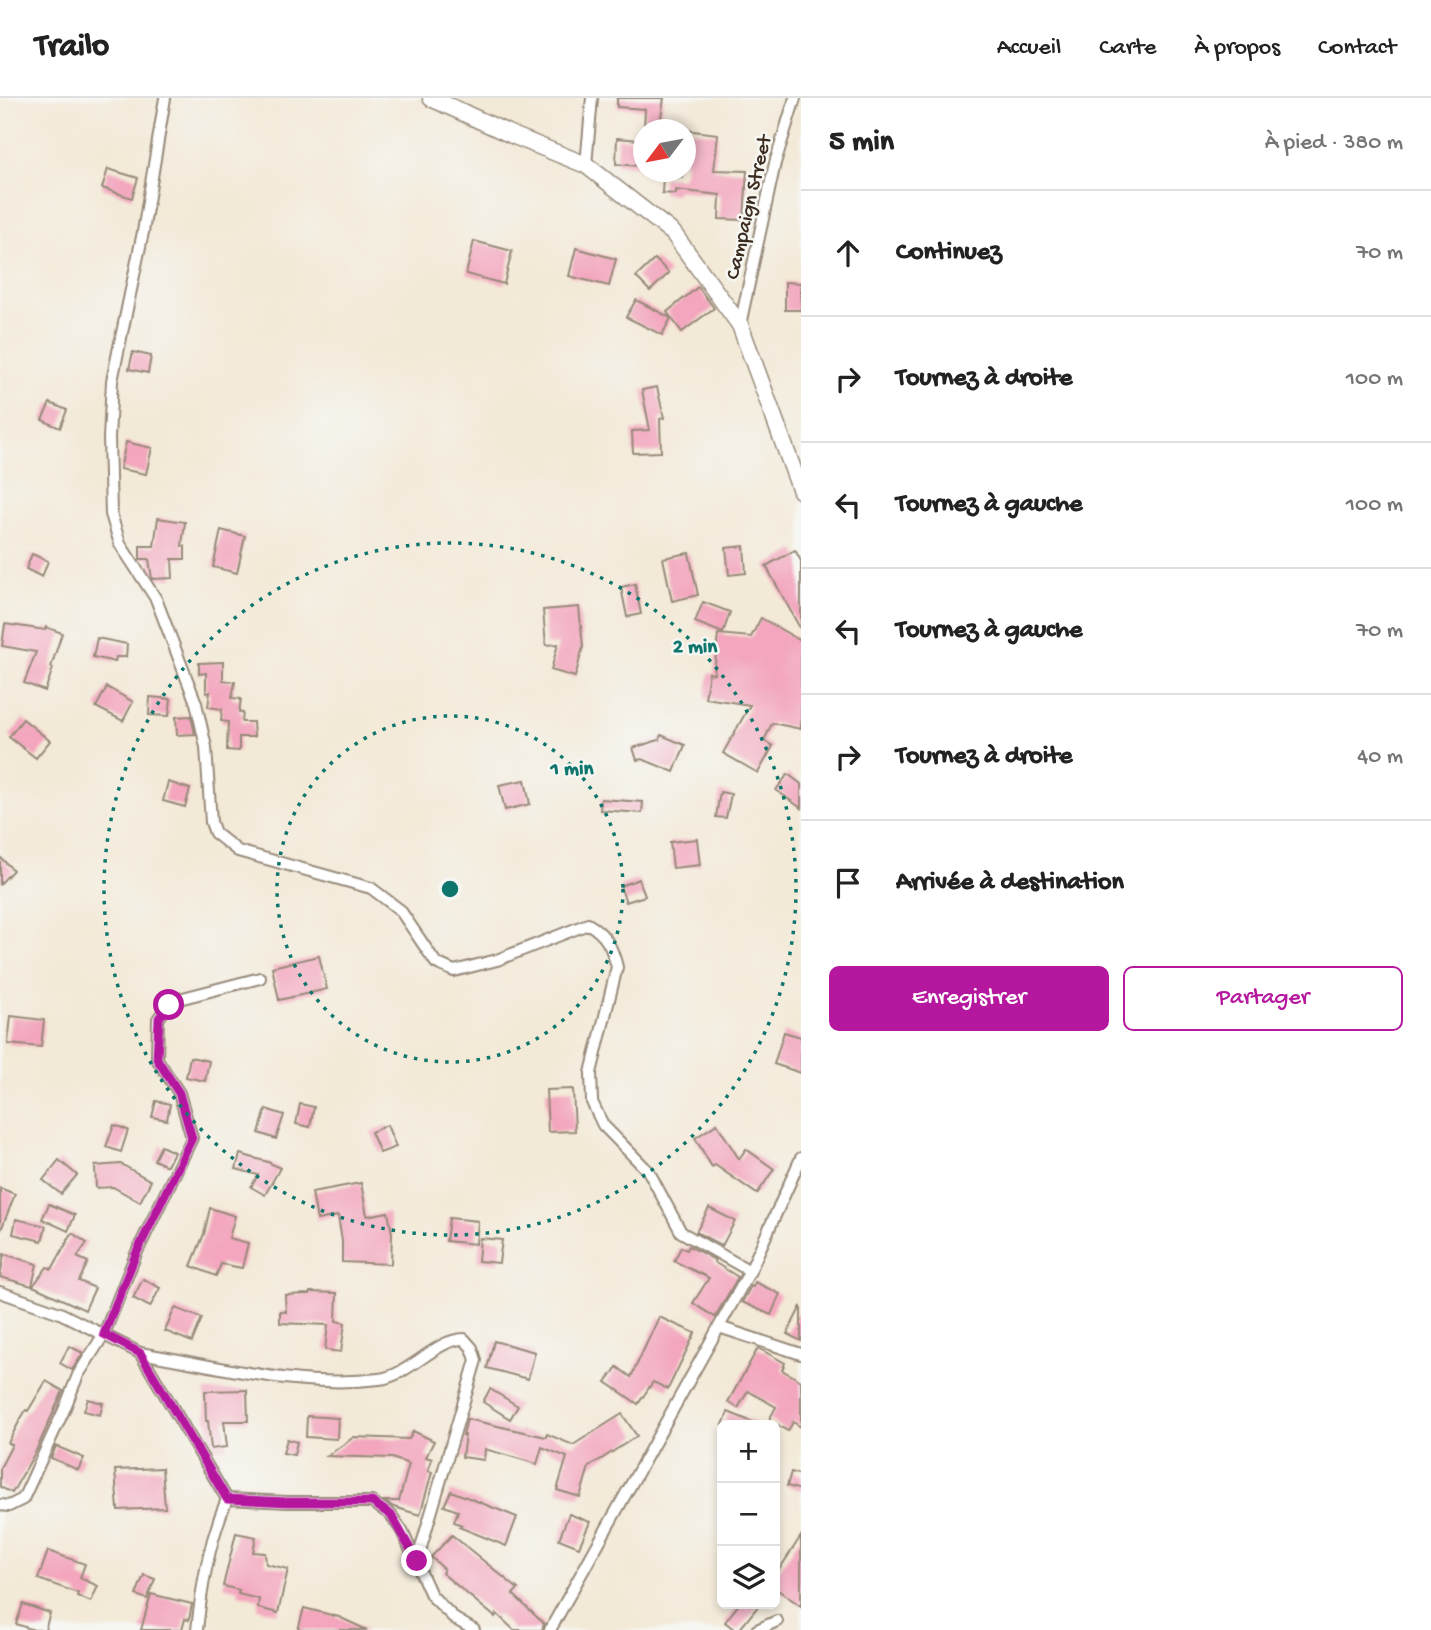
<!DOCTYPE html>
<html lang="fr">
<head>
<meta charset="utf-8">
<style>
  :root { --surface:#fff; --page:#f6f6f6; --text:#222; --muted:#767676; --line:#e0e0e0; --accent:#b5179e }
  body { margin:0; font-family:"Gochi Hand",sans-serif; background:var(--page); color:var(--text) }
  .controls { position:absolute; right:21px; bottom:21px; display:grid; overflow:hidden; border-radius:10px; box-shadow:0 4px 10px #0003 }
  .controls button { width:63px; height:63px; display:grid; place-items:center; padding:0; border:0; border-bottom:2px solid var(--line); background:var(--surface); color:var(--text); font:35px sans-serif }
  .compass { position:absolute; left:633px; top:21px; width:63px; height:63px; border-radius:50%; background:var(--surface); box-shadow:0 4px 10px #0003; rotate:238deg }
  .stop { position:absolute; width:21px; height:21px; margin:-16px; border:5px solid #b5179e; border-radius:50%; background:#fff }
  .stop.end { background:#b5179e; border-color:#fff; box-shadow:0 2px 7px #0008 }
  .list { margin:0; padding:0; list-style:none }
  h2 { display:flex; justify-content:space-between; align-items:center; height:91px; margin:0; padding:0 28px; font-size:30px }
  h2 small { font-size:23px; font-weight:400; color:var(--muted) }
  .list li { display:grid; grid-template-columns:46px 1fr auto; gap:21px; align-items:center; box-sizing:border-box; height:126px; padding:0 28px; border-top:2px solid var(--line) }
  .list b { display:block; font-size:26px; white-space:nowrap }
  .list em { font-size:23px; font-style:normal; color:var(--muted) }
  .actions { display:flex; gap:14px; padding:21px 28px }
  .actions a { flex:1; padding:16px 0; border:2px solid var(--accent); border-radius:10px; text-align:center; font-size:24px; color:var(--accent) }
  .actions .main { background:var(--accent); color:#fff }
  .icon { flex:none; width:38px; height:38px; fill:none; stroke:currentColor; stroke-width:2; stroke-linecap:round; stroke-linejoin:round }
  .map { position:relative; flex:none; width:801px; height:1532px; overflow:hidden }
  header { display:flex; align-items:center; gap:42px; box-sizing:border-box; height:98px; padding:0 35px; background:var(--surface); border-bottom:2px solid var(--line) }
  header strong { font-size:33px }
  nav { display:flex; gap:38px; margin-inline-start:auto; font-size:24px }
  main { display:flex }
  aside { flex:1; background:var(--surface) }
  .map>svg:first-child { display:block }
  .building { fill:#f3a6bd }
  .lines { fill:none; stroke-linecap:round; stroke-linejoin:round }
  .street-casing { stroke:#978a7a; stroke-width:14 }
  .secondary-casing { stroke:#978a7a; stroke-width:19 }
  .street { stroke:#fff; stroke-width:10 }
  .secondary { stroke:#fff; stroke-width:16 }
  .route { stroke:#b5179e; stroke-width:9 }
  .ring { fill:none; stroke:#0f766e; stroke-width:3.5; stroke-dasharray:3.5 7 }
  .labels { text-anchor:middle; stroke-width:5; stroke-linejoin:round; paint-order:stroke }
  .street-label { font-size:21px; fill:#3b2a1e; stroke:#f6f6f2 }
  .centre { fill:#0f766e; stroke:#f6f6f2; stroke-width:3.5 }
  .ring-label { font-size:21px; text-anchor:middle; font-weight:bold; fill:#0f766e; stroke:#f6f6f2; stroke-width:5; stroke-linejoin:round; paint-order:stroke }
</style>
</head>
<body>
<header>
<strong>Trailo</strong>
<nav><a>Accueil</a><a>Carte</a><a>À propos</a><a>Contact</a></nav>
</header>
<main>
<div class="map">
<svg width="801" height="1532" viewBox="0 0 801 1532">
  <rect width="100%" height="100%" fill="#f6f6f2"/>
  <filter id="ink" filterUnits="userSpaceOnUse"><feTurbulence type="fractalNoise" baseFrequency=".0143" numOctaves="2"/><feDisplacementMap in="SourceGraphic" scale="14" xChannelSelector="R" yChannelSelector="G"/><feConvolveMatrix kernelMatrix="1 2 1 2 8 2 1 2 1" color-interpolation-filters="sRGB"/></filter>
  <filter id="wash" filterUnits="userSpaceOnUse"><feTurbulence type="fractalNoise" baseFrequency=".00686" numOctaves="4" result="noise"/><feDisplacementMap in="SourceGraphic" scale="28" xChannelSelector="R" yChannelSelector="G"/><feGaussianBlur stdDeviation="1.57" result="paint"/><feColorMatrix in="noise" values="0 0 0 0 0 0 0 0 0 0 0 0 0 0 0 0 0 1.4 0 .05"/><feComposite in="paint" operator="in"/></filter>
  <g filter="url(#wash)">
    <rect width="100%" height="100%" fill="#f3e9d7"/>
    <g id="blocks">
      <g class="building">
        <polygon points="617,0 664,0 659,32 644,32 645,11 617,9"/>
        <polygon points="685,32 718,36 714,72 747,73 744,122 719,121 720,97 676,92 676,96 662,95 663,79 682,80 683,74 685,75"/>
        <polygon points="617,40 640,42 638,68 616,66"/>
        <polygon points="108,71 138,80 132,100 102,90"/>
        <polygon points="474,143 512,153 504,186 466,176"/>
        <polygon points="576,150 616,161 609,188 569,178"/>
        <polygon points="655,161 669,175 650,193 636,179"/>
        <polygon points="785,184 801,185 801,212 785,212"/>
        <polygon points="698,189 714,210 682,234 667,214"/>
        <polygon points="636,202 671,220 662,237 626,219"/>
        <polygon points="133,254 151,258 148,275 129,271"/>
        <polygon points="657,289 664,320 660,321 661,354 633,355 632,333 650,332 642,292"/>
        <polygon points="50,305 67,312 60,330 42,322"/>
        <polygon points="126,344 152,350 146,376 120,371"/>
        <polygon points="158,420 185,424 182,448 185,448 185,461 172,461 173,480 152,481 149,461 140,461 140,448 154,448"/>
        <polygon points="221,432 245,438 237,475 213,469"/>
        <polygon points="744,448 746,475 729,477 726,450"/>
        <polygon points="795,452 801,463 801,532 766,468"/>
        <polygon points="689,455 698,497 672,503 663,460"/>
        <polygon points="32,456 48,463 42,479 26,471"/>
        <polygon points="635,486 641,516 627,519 621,489"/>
        <polygon points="703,504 730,514 723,535 695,524"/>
        <polygon points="579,509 583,549 575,579 551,572 558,546 546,547 543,512"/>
        <polygon points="761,520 801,543 801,631 772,625 764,643 773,648 758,675 723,655 750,607 705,600 709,575 714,576 718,536 751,539"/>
        <polygon points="5,526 45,532 46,529 62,535 51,569 53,570 45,593 24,585 36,554 2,548"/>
        <polygon points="97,540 127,546 126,559 116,559 115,564 93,559"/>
        <polygon points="223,564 223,582 235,584 232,600 241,601 239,614 243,615 242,624 253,624 254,639 239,639 239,653 227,652 228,624 221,623 222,611 208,609 210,594 206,595 206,575 199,576 199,565"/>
        <polygon points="107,589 133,604 123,623 96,609"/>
        <polygon points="150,599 171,601 169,618 149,617"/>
        <polygon points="191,618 195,636 177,637 176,619"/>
        <polygon points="23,621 50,643 36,660 9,639"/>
        <polygon points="661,637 685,647 674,674 642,661 637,662 633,650 659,642"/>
        <polygon points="788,676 801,686 801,710 776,692"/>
        <polygon points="525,682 530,706 505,712 499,687"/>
        <polygon points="168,684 190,691 185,709 163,703"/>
        <polygon points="720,694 731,696 726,720 716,719"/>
        <polygon points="601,701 643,704 642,715 600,712"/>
        <polygon points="697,741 700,767 673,770 670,744"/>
        <polygon points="0,759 13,772 0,786"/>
        <polygon points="639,781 645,798 626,804 620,788"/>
        <polygon points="319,858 327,891 279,902 272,869"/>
        <polygon points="11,918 44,922 41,949 8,946"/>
        <polygon points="784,934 801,939 801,975 774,966"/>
        <polygon points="190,959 209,963 205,983 186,979"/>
        <polygon points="573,991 575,1033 548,1034 546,992"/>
        <polygon points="156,1003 170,1006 167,1022 152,1019"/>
        <polygon points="300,1006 314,1009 310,1029 296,1026"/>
        <polygon points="266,1011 284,1017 276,1041 259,1035"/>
        <polygon points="717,1026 739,1061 746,1051 774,1071 757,1096 715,1067 712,1069 695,1040"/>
        <polygon points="114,1027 128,1032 121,1054 106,1049"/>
        <polygon points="387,1027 396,1049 380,1055 371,1034"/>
        <polygon points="161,1048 174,1054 167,1068 154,1062"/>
        <polygon points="240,1056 268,1064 280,1070 265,1097 251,1089 258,1077 236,1071"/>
        <polygon points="59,1062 77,1077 61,1096 43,1082"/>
        <polygon points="121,1066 151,1083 140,1104 113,1089 96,1090 95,1068"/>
        <polygon points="361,1085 367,1118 388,1114 392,1135 391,1166 342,1164 342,1143 338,1118 317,1122 312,1094"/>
        <polygon points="0,1090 15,1096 1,1132 0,1132"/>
        <polygon points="49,1106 75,1117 68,1133 42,1121"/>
        <polygon points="210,1110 235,1118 229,1140 248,1145 242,1170 221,1166 216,1178 191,1168 204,1136"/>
        <polygon points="709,1110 735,1123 722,1148 696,1134"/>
        <polygon points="449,1120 478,1123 476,1146 446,1143"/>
        <polygon points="16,1121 46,1128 42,1143 13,1136"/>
        <polygon points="72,1135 87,1145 77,1159 88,1164 79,1183 95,1190 85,1212 33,1188 47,1169 52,1171"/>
        <polygon points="480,1140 502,1142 499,1165 478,1163"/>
        <polygon points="689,1148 715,1162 714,1164 738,1179 715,1219 693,1205 709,1180 674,1163 681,1149 687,1152"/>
        <polygon points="4,1156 37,1166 32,1188 0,1179"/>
        <polygon points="143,1181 160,1190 150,1209 133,1200"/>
        <polygon points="755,1184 780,1196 771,1217 742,1204 751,1188 753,1189"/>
        <polygon points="310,1194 337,1195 336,1223 345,1225 341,1254 325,1252 328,1227 280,1225 280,1213 286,1214 285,1197 310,1196"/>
        <polygon points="801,1208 801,1243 787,1236"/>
        <polygon points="175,1210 202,1220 192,1244 165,1233"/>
        <polygon points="659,1219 695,1235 668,1291 653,1284 638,1306 606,1284 617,1269 631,1279"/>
        <polygon points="494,1243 535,1254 528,1281 487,1270"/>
        <polygon points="69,1248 83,1255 72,1272 60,1265"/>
        <polygon points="758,1250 785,1265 782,1272 801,1283 801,1329 793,1324 788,1333 769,1322 776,1309 748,1293 738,1310 728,1304"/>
        <polygon points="46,1283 63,1293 36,1353 12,1395 0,1389 0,1370 12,1347 8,1345 20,1322 26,1312 28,1313"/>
        <polygon points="490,1291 518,1308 510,1321 483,1304"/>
        <polygon points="247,1292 248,1323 224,1323 227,1349 211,1351 208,1323 206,1323 205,1293"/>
        <polygon points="88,1301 103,1305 100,1317 84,1313"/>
        <polygon points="728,1314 760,1327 723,1327"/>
        <polygon points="622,1316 637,1338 589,1369 580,1399 557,1392 567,1359 542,1349 537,1366 485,1351 484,1362 462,1359 465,1337 463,1337 467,1321 546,1339 547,1336 573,1347"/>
        <polygon points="307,1318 338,1320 337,1341 306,1339"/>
        <polygon points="413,1333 434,1343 426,1359 432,1361 428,1373 432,1374 420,1417 394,1409 384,1403 399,1403 409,1366 392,1360 327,1358 354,1339 409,1341"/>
        <polygon points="287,1341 297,1344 294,1357 283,1355"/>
        <polygon points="56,1348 84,1360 78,1372 51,1360"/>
        <polygon points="162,1370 165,1410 118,1412 115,1372"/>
        <polygon points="791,1374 801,1377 801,1392 787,1388"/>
        <polygon points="451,1393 517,1419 506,1448 459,1429 462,1427 454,1424 458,1413 444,1408"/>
        <polygon points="569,1416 590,1424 579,1449 559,1441"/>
        <polygon points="236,1435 256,1439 253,1454 265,1455 266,1466 288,1471 278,1515 258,1510 259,1501 238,1496 239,1492 223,1488"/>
        <polygon points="452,1437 518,1491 513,1496 544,1526 542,1532 514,1532 497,1516 495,1519 442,1475 444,1471 431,1459"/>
        <polygon points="801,1438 801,1508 775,1490 775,1478"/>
        <polygon points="48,1453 85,1466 80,1480 98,1488 91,1504 77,1498 78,1495 38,1481"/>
        <polygon points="144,1477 155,1481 147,1501 136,1497"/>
        <polygon points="151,1496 192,1506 189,1522 185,1521 182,1532 141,1532"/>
        <polygon points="23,1506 50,1515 45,1532 34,1532 16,1526"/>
        <polygon points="739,1506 760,1506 739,1532 735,1532 725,1524"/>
        <polygon points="304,1510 339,1519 367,1532 298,1532"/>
      </g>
    </g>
  </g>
  <g filter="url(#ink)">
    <use href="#blocks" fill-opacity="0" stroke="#978a7a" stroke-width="2"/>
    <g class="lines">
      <defs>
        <g id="street">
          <path d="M165,0L143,134L112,283L109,340L111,416L120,446L156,501L196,605L206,649L211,724L215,735L238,753L371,790L400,812L436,865L454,873L497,862L588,826C606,836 612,849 617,869L591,975L592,1004L603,1027L649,1074L681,1134L750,1173"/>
          <polyline points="586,67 592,0"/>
          <polyline points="740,227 775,65 795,0"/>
          <polyline points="0,1194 60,1215 140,1255 227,1401"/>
          <polyline points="719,1229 801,1256"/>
          <path d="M140,1255C217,1268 300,1291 379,1281C409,1278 436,1241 464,1241L472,1250L476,1262L417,1463"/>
          <polyline points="0,1407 9,1408 23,1401 64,1312 78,1277 104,1236 136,1156 192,1040 179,995 157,961 158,921 168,907 179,901 260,880"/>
          <path d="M197,1532C202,1486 209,1444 227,1401L288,1404H372L391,1417L402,1433L431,1497L455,1521L474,1532"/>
          <polyline points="550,1532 750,1173 801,1060"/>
          <polyline points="757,1532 777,1523"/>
        </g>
        <polyline id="secondary" points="431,0 512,37 586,67 673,135 740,227 801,393"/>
      </defs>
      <use href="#street" class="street-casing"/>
      <use href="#secondary" class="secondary-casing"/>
      <use href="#street" class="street"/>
      <use href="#secondary" class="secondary"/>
    </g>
  </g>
  <g class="lines" filter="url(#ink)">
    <polyline class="route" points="169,907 159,920 157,961 179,995 192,1040 136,1156 104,1236 140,1255 227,1401 288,1404 372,1404 391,1417 417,1463"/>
  </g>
  <g class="ring">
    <circle cx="450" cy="791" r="173"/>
    <circle cx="450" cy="791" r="346"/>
  </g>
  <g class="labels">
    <g class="street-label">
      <text transform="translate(747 109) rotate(-77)" y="7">Campaign Street</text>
    </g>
  </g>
  <circle cx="450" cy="791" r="10" class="centre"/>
  <g class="ring-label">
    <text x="695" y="554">2 min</text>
    <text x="572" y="676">1 min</text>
  </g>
</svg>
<div class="controls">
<button>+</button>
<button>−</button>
<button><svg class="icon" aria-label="layers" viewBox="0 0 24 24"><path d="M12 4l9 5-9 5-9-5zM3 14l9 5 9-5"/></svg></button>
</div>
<svg class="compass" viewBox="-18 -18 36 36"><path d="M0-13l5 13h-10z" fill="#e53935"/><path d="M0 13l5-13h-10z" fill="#767676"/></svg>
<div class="stop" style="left:169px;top:907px"></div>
<div class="stop end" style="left:417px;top:1463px"></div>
</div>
<aside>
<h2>5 min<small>À pied · 380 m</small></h2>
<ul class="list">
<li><svg class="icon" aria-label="ahead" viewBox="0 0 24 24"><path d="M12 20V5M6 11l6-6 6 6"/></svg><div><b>Continuez</b></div><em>70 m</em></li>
<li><svg class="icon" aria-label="right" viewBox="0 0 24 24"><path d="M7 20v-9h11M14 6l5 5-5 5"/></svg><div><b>Tournez à droite</b></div><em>100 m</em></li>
<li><svg class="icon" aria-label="left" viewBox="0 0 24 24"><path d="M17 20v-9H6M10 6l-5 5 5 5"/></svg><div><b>Tournez à gauche</b></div><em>100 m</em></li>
<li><svg class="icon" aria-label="left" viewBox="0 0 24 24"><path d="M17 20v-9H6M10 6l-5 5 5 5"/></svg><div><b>Tournez à gauche</b></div><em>70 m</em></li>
<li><svg class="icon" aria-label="right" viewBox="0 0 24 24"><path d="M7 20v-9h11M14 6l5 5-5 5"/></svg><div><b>Tournez à droite</b></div><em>40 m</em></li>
<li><svg class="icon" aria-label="arrive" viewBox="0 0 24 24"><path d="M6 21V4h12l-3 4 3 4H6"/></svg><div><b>Arrivée à destination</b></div></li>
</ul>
<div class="actions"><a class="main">Enregistrer</a><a>Partager</a></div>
</aside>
</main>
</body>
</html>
